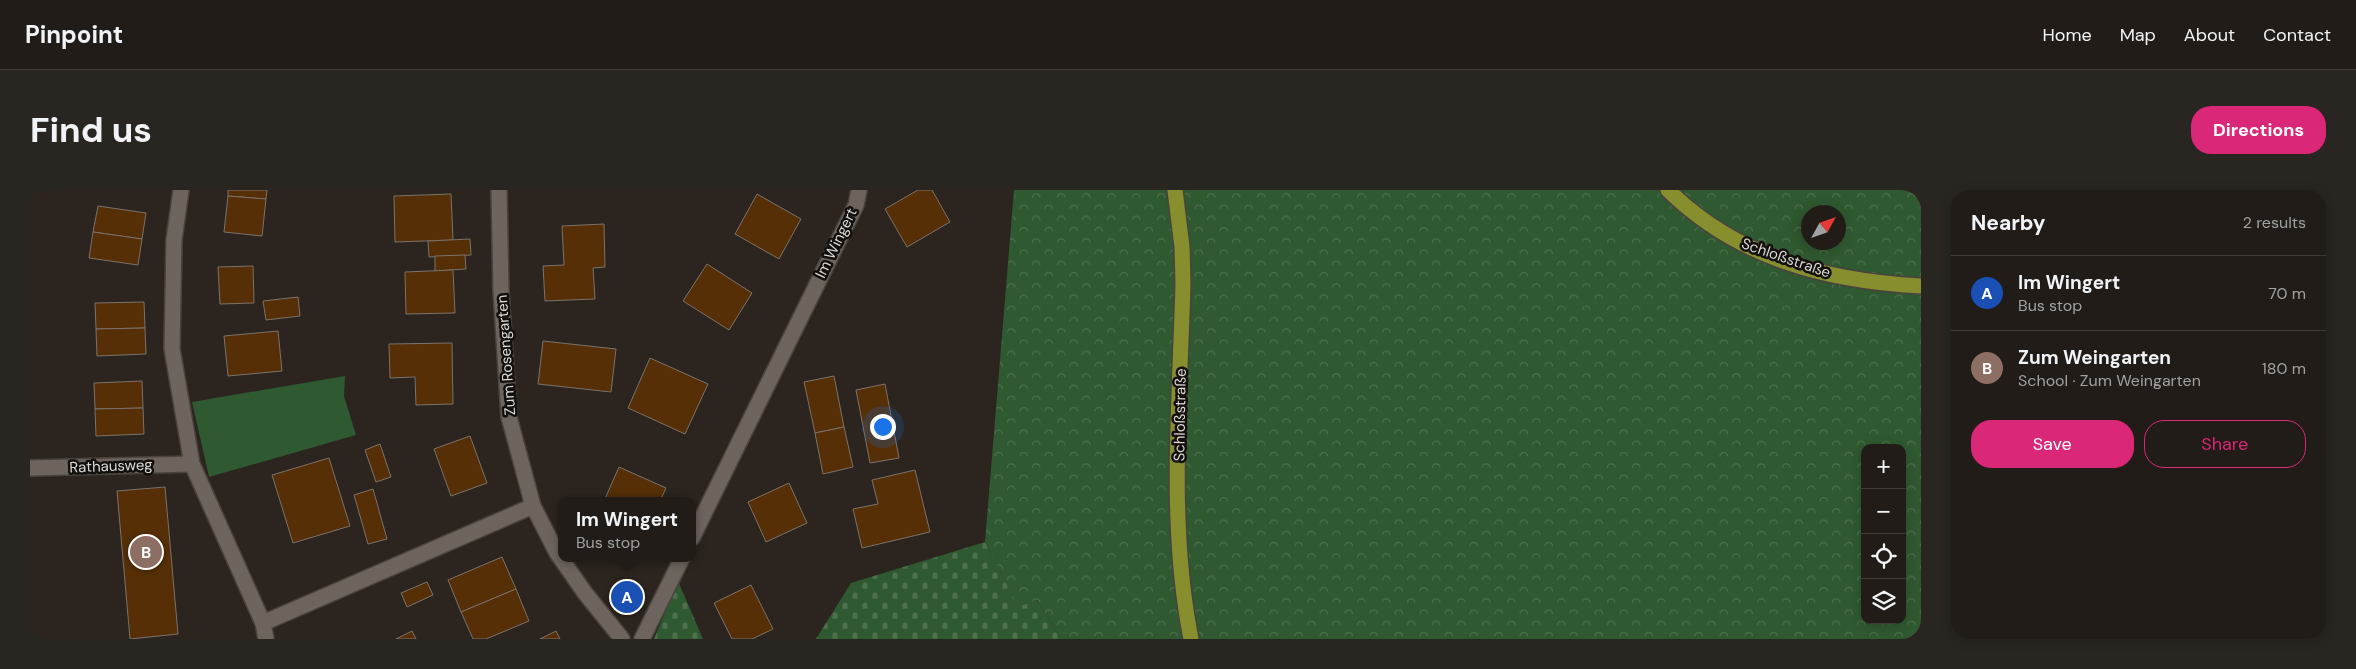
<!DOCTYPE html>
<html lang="en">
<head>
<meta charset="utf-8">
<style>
  :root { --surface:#211c17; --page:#292520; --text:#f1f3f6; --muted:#a2a1a1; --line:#3e3a36; --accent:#db2777 }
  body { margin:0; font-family:"DM Sans",sans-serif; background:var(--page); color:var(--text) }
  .controls { position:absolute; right:15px; bottom:15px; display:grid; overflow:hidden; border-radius:10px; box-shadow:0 2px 12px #0003 }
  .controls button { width:45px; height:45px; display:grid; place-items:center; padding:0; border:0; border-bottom:1px solid var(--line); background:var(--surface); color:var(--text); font:25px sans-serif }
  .compass { position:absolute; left:1771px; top:15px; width:45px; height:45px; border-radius:50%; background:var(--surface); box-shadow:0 2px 12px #0003; rotate:50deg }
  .you { position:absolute; left:852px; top:236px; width:18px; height:18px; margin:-12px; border:4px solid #fff; border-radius:50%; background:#1a73e8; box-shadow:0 0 0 8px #1a73e833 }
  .badge { display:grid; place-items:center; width:32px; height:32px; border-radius:50%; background:var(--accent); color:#fff; font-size:16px; font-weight:700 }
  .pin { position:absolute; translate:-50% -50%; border:2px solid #fff; box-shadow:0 1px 5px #0006 }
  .popup { position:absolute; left:528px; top:307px; width:138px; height:65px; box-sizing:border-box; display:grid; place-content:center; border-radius:10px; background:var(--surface); filter:drop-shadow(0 1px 4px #0005); font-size:16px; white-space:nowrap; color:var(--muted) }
  .popup b { font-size:19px; color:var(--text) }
  .popup::after { content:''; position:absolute; left:50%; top:100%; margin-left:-10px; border:10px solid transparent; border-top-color:var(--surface) }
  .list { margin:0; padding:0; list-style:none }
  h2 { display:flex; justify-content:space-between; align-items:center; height:65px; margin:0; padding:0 20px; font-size:21px }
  h2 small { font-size:16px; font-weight:400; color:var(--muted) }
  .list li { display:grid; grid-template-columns:32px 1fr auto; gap:15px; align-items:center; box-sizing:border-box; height:75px; padding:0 20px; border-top:1px solid var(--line) }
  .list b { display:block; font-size:19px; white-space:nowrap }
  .list p { margin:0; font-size:16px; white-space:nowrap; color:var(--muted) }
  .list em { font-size:16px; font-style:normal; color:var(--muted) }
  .actions { display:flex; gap:10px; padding:15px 20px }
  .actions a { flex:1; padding:11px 0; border:1px solid var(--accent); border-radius:20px; text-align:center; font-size:18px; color:var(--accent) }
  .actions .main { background:var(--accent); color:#fff }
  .icon { flex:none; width:28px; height:28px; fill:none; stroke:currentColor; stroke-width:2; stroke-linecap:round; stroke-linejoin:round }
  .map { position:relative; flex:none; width:1891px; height:449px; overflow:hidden; border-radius:20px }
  header { display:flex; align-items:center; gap:30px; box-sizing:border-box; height:70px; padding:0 25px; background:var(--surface); border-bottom:1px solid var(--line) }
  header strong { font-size:24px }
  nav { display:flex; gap:28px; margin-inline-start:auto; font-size:18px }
  .intro { display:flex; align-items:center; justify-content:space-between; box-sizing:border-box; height:120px; padding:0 30px }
  h1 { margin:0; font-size:35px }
  .button { padding:12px 22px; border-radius:20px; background:var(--accent); color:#fff; font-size:18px; font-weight:700 }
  main { display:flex; gap:30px; padding:0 30px }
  aside { flex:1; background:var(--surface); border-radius:20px; box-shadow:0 2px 12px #0003 }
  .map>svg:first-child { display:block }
  .forest { fill:url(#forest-crowns); fill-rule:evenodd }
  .cemetery { fill:url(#cemetery-stones) }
  .park { fill:#2f5930 }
  .building { fill:#562f07; stroke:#7b726b }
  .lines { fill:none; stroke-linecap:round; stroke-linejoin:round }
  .minor-casing { stroke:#49433e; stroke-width:18 }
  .major-casing { stroke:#49433e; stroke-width:18 }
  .minor { stroke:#6d645e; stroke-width:15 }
  .major { stroke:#868e2e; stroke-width:15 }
  .labels { text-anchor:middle; stroke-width:5; stroke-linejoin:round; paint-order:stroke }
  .street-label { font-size:15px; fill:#ded9d5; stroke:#120f0c }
</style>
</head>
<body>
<header>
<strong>Pinpoint</strong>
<nav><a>Home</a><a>Map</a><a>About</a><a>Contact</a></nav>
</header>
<div class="intro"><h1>Find us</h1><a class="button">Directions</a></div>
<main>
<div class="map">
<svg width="1891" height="449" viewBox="0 0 1891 449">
  <defs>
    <pattern id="forest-crowns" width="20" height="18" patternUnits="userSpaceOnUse" patternTransform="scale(1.25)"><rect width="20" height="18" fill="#2f5930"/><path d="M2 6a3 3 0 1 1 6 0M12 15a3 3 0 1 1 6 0" fill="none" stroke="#4d704d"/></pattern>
    <pattern id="cemetery-stones" width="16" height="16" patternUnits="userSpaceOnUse" patternTransform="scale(1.25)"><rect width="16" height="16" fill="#2f5930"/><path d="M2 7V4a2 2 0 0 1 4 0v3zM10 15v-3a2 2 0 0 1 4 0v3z" fill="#4d704d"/></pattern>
  </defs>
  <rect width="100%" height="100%" fill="#2c251f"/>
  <path class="forest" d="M984,0H1891V449H1031L1007,410L988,418L955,352ZM1778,22H1808V52H1778ZM1835,258H1872V430H1835Z"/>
  <g class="cemetery">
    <polygon points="955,352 988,417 1007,410 1031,449 786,449 821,393"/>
    <polygon points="648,391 673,449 624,449"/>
  </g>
  <polygon class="park" points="315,186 314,206 326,245 179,287 162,212"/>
  <g class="building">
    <polygon points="198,0 237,0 236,9 198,6"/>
    <polygon points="888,0 902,0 920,32 877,57 855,19"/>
    <polygon points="421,4 423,50 365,52 364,6"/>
    <polygon points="727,4 771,29 749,69 705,44"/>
    <polygon points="198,6 236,9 232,46 194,42"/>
    <polygon points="68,16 116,23 112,49 63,42"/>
    <polygon points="574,34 575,77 563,78 565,109 515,111 513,76 534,75 532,36"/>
    <polygon points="63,42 112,49 108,75 59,68"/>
    <polygon points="440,49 441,65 399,67 398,51"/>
    <polygon points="435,65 436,79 405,81 405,66"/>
    <polygon points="677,74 722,103 699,140 653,111"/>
    <polygon points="223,76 224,113 190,114 188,77"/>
    <polygon points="423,80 425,123 376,124 375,82"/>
    <polygon points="268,107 270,126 236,130 233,111"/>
    <polygon points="114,112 115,138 66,139 65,113"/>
    <polygon points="115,138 116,164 67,166 66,139"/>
    <polygon points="248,141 252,181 198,186 194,146"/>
    <polygon points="513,151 586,159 581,202 508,194"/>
    <polygon points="422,153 423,214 386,215 385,187 360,188 359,154"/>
    <polygon points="620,168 678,194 655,244 598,218"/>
    <polygon points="804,186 814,237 785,243 774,192"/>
    <polygon points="112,191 113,218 65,219 64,193"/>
    <polygon points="855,194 869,268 840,273 826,200"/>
    <polygon points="113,218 114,244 66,246 65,219"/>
    <polygon points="814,237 823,277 793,284 785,243"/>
    <polygon points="440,246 457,293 421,306 404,259"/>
    <polygon points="350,254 361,287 346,292 335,260"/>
    <polygon points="299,268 320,336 263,353 242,285"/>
    <polygon points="589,277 636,298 630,311 574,311"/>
    <polygon points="885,280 900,342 832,358 823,319 848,314 842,290"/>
    <polygon points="759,293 777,333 736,352 718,312"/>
    <polygon points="135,297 148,444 100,449 87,301"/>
    <polygon points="343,299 357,349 338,354 324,305"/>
    <polygon points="472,367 486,399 431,422 418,390"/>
    <polygon points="397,392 403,405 377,417 371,403"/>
    <polygon points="721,395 743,439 722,449 702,449 684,413"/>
    <polygon points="486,399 499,431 456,449 443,449 431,422"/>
    <polygon points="382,441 386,449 366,449"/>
    <polygon points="526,441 530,449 510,449"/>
  </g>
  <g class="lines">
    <defs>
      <g id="minor">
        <polyline points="151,0 144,50 142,159 162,274 233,433 503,316"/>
        <polyline points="469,0 471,101 479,227 503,316 527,363 555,403 592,449"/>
        <polyline points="0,278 162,274"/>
        <polyline points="662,348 826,15 829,0"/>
        <polyline points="233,433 236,449"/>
        <polyline points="612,449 652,368"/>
      </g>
      <g id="major">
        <path d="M1145,0L1152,57L1153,93C1150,211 1138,333 1161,449"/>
        <path d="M1638,0C1707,68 1796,91 1891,96"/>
      </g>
    </defs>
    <use href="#minor" class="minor-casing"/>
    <use href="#major" class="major-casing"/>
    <use href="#minor" class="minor"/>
    <use href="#major" class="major"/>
  </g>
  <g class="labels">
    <g class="street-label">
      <text transform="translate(806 53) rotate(-64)" y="5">Im Wingert</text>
      <text transform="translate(1756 68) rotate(19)" y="5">Schloßstraße</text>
      <text transform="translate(476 165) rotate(-94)" y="5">Zum Rosengarten</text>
      <text transform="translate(1150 225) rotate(-89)" y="5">Schloßstraße</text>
      <text transform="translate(81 276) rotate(-2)" y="5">Rathausweg</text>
    </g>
  </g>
</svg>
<div class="controls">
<button>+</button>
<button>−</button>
<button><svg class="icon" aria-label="locate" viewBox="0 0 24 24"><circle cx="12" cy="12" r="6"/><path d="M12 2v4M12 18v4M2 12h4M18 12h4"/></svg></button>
<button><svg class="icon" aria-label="layers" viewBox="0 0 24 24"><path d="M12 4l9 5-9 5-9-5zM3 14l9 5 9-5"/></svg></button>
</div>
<svg class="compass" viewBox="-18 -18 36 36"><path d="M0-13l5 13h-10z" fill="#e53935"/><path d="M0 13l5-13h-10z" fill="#a2a1a1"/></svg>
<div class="you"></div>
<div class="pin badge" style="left:597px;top:407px;background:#1a4fb4">A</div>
<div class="popup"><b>Im Wingert</b>Bus stop</div>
<div class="pin badge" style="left:116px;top:362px;background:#8d6e63">B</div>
</div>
<aside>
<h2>Nearby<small>2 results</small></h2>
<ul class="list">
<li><span class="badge" style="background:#1a4fb4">A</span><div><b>Im Wingert</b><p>Bus stop</p></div><em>70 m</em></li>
<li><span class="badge" style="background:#8d6e63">B</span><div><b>Zum Weingarten</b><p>School · Zum Weingarten</p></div><em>180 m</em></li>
</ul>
<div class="actions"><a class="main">Save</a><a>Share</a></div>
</aside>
</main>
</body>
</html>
